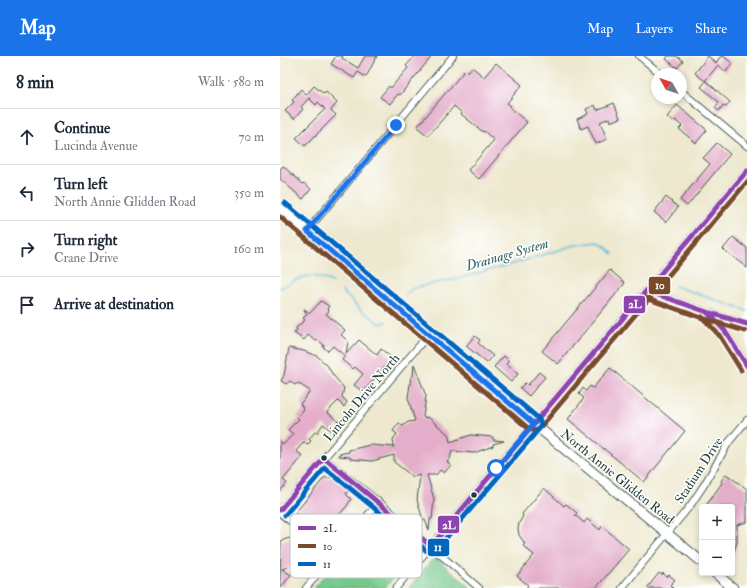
<!DOCTYPE html>
<html lang="en">
<head>
<meta charset="utf-8">
<style>
  :root { --surface:#fff; --page:#f2f2f3; --text:#1f2937; --muted:#747a83; --line:#e0e1e3; --accent:#1a73e8 }
  body { margin:0; font-family:"IM FELL Double Pica",serif; background:var(--page); color:var(--text) }
  .controls { position:absolute; right:12px; bottom:12px; display:grid; overflow:hidden; border-radius:4px; box-shadow:0 2px 6px #0003 }
  .controls button { width:36px; height:36px; display:grid; place-items:center; padding:0; border:0; border-bottom:1px solid var(--line); background:var(--surface); color:var(--text); font:20px sans-serif }
  .compass { position:absolute; left:371px; top:12px; width:36px; height:36px; border-radius:50%; background:var(--surface); box-shadow:0 2px 6px #0003; rotate:310deg }
  .stop { position:absolute; width:12px; height:12px; margin:-9px; border:3px solid #1a73e8; border-radius:50%; background:#fff }
  .stop.end { background:#1a73e8; border-color:#fff; box-shadow:0 1px 4px #0008 }
  .list { margin:0; padding:0; list-style:none }
  h2 { display:flex; justify-content:space-between; align-items:center; height:52px; margin:0; padding:0 16px; font-size:17px }
  h2 small { font-size:13px; font-weight:400; color:var(--muted) }
  .list li { display:grid; grid-template-columns:26px 1fr auto; gap:12px; align-items:center; box-sizing:border-box; height:56px; padding:0 16px; border-top:1px solid var(--line) }
  .list b { display:block; font-size:15px; white-space:nowrap }
  .list p { margin:0; font-size:13px; white-space:nowrap; color:var(--muted) }
  .list em { font-size:13px; font-style:normal; color:var(--muted) }
  .icon { flex:none; width:22px; height:22px; fill:none; stroke:currentColor; stroke-width:2; stroke-linecap:round; stroke-linejoin:round }
  .map { position:relative; flex:none; width:467px; height:532px; overflow:hidden }
  header { display:flex; align-items:center; gap:24px; box-sizing:border-box; height:56px; padding:0 20px; background:var(--accent); color:#fff }
  header strong { font-size:19px }
  nav { display:flex; gap:22px; margin-inline-start:auto; font-size:14px }
  main { display:flex }
  aside { flex:1; background:var(--surface) }
  .map>svg:first-child { display:block }
  .green { fill:#75c98c; stroke:#4a8360 }
  .lines { fill:none; stroke-linecap:round; stroke-linejoin:round }
  .stream { stroke:#59b8d8; stroke-width:1.5 }
  .building { fill:#e4aecb }
  .minor-casing { stroke:#3e574b; stroke-width:8 }
  .secondary-casing { stroke:#3e574b; stroke-width:11 }
  .minor { stroke:#fff; stroke-width:6 }
  .secondary { stroke:#fff; stroke-width:9 }
  .bus-1-casing { stroke:#fff; stroke-width:8 }
  .bus-2-casing { stroke:#fff; stroke-width:8 }
  .bus-3-casing { stroke:#fff; stroke-width:8 }
  .bus-1 { stroke:#8e44ad; stroke-width:5 }
  .bus-2 { stroke:#7a4b2a; stroke-width:5 }
  .bus-3 { stroke:#0065bd; stroke-width:5 }
  .route { stroke:#1a73e8; stroke-width:5 }
  .bus-dot { fill:#1f3d34; stroke:#fff; stroke-width:1.5 }
  .labels { text-anchor:middle; stroke-width:3; stroke-linejoin:round; paint-order:stroke }
  .street-label { font-size:13px; fill:#1f3d34; stroke:#fff }
  .water-label { font-size:14px; font-style:italic; fill:#306265; stroke:#fff }
  .key { fill:#fff; stroke:#bcc5c2; stroke-width:1 }
  .key-label { font-size:11px; fill:#1f3d34 }
  .line-badge { stroke:#fff; stroke-width:1.5 }
  .badge-label { font-size:11px; text-anchor:middle; font-weight:bold; fill:#fff }
</style>
</head>
<body>
<header>
<strong>Map</strong>
<nav><a>Map</a><a>Layers</a><a>Share</a></nav>
</header>
<main>
<aside>
<h2>8 min<small>Walk · 580 m</small></h2>
<ul class="list">
<li><svg class="icon" aria-label="ahead" viewBox="0 0 24 24"><path d="M12 20V5M6 11l6-6 6 6"/></svg><div><b>Continue</b><p>Lucinda Avenue</p></div><em>70 m</em></li>
<li><svg class="icon" aria-label="left" viewBox="0 0 24 24"><path d="M17 20v-9H6M10 6l-5 5 5 5"/></svg><div><b>Turn left</b><p>North Annie Glidden Road</p></div><em>350 m</em></li>
<li><svg class="icon" aria-label="right" viewBox="0 0 24 24"><path d="M7 20v-9h11M14 6l5 5-5 5"/></svg><div><b>Turn right</b><p>Crane Drive</p></div><em>160 m</em></li>
<li><svg class="icon" aria-label="arrive" viewBox="0 0 24 24"><path d="M6 21V4h12l-3 4 3 4H6"/></svg><div><b>Arrive at destination</b></div></li>
</ul>
</aside>
<div class="map">
<svg width="467" height="532" viewBox="0 0 467 532">
  <rect width="100%" height="100%" fill="#fff"/>
  <filter id="ink" filterUnits="userSpaceOnUse"><feTurbulence type="fractalNoise" baseFrequency=".025" numOctaves="2"/><feDisplacementMap in="SourceGraphic" scale="8" xChannelSelector="R" yChannelSelector="G"/><feConvolveMatrix kernelMatrix="1 2 1 2 8 2 1 2 1" color-interpolation-filters="sRGB"/></filter>
  <filter id="wash" filterUnits="userSpaceOnUse"><feTurbulence type="fractalNoise" baseFrequency=".012" numOctaves="4" result="noise"/><feDisplacementMap in="SourceGraphic" scale="16" xChannelSelector="R" yChannelSelector="G"/><feGaussianBlur stdDeviation="0.9" result="paint"/><feColorMatrix in="noise" values="0 0 0 0 0 0 0 0 0 0 0 0 0 0 0 0 0 1.4 0 .05"/><feComposite in="paint" operator="in"/></filter>
  <g filter="url(#wash)">
    <rect width="100%" height="100%" fill="#ede8ce"/>
    <g class="green">
      <polygon points="98,456 101,456 140,489 139,491 105,532 34,532"/>
      <polygon points="155,503 158,504 191,532 129,532 152,504"/>
    </g>
    <g class="lines">
      <g class="stream">
        <polyline points="395,230 467,255"/>
        <path d="M0,232C22,221 28,215 52,226"/>
        <polyline points="62,235 81,254 100,268 107,266"/>
        <polyline points="125,239 132,233 141,230 176,223 240,206 295,189 318,186 326,191 333,198"/>
      </g>
    </g>
    <g id="blocks">
      <g class="building">
        <polygon points="56,0 63,0 62,2 78,12 85,0 97,0 86,21 78,16 74,22 51,8"/>
        <polygon points="135,0 152,0 120,39 118,38 110,48 100,41 109,30 111,32 115,27 128,12 126,10"/>
        <polygon points="388,0 396,0 403,5 397,12 386,3"/>
        <polygon points="428,0 436,7 441,0 443,0 452,7 446,16 438,9 425,25 415,17"/>
        <polygon points="216,7 242,29 227,47 231,50 230,52 247,66 199,123 188,114 214,84 204,75 203,76 181,58 182,57 174,50 148,80 137,71 185,14 188,17 192,11 204,21"/>
        <polygon points="426,25 450,46 446,51 443,49 439,55 435,52 439,46 421,31"/>
        <polygon points="34,30 44,38 46,36 57,47 51,54 56,59 25,90 16,82 45,53 38,46 36,49 29,42 21,51 23,53 14,63 5,55 14,46 12,44 21,33 26,39"/>
        <polygon points="334,47 340,62 330,66 329,62 320,66 327,83 316,88 308,70 301,73 297,63 308,58 306,53 315,49 317,54"/>
        <polygon points="397,49 427,74 416,87 399,73 402,70 395,64 393,66 387,61"/>
        <polygon points="437,87 450,98 407,150 400,144 430,108 423,102"/>
        <polygon points="3,110 23,128 24,127 31,133 23,143 0,123 0,113"/>
        <polygon points="386,141 398,151 386,166 374,156"/>
        <polygon points="453,181 467,192 467,212 443,193"/>
        <polygon points="330,214 345,227 278,308 262,295"/>
        <polygon points="41,245 49,250 47,253 49,255 46,258 65,274 61,279 68,285 66,298 79,284 97,299 101,293 112,302 83,336 74,329 83,318 75,311 73,313 62,304 65,300 53,290 48,295 43,291 44,289 38,284 36,285 28,279 24,284 14,277 17,274 16,272 25,264 23,262 27,259 24,253 30,257"/>
        <polygon points="195,280 200,284 198,287 213,300 207,307 186,290"/>
        <polygon points="9,292 24,295 37,300 47,309 53,319 64,332 62,341 67,346 64,351 58,345 47,356 59,366 52,375 43,368 37,377 35,376 29,383 31,385 27,389 24,386 16,395 23,400 3,424 7,427 0,435 0,385 4,388 13,378 8,374 19,363 17,361 24,353 20,348 30,335 18,327 15,329 10,325 6,328 1,325 4,319"/>
        <polygon points="224,300 229,305 226,308 238,318 231,326 214,311"/>
        <polygon points="134,308 146,340 143,361 149,362 168,378 170,386 191,379 213,381 213,384 224,385 213,388 213,390 194,397 172,395 170,403 167,406 171,409 164,417 160,414 156,419 147,419 154,443 152,463 150,463 149,474 145,464 143,464 137,444 140,419 133,421 114,406 114,399 92,405 70,403 70,401 59,400 59,398 69,396 69,394 90,389 114,391 113,383 117,378 113,375 119,367 123,370 128,366 135,365 128,342 131,321 133,320"/>
        <polygon points="330,312 405,375 364,426 288,363 304,342 299,338 303,332 306,335 310,330 313,332"/>
        <polygon points="259,316 265,321 249,340 240,332 245,327 248,329"/>
        <polygon points="54,418 71,431 66,438 71,443 67,450 55,463 58,465 44,482 15,457 45,421 48,423"/>
        <polygon points="446,418 467,433 467,466 457,469 457,486 453,499 452,451 425,451 442,427 441,425"/>
        <polygon points="264,432 284,450 286,448 297,457 295,459 304,467 307,463 320,474 322,470 349,493 316,532 246,532 248,529 237,520 254,499 243,490 245,488 239,479 238,473 239,467 243,460 242,458"/>
        <polygon points="9,482 27,497 25,505 2,513 11,519 0,532 1,485"/>
        <polygon points="379,517 382,519 383,517 387,521 389,519 395,524 390,529 393,532 367,532"/>
      </g>
    </g>
  </g>
  <g filter="url(#ink)">
    <use href="#blocks" fill-opacity="0" stroke="#3e574b" stroke-width="1"/>
    <g class="lines">
      <defs>
        <g id="minor">
          <polyline points="359,0 381,18"/>
          <polyline points="401,35 467,90"/>
          <polyline points="27,175 173,0"/>
          <polyline points="367,235 427,256 467,268"/>
          <polyline points="428,257 445,275 467,310"/>
          <polyline points="44,402 99,446 199,532"/>
          <polyline points="0,454 149,278"/>
          <polyline points="0,457 53,499"/>
          <polyline points="26,532 99,446"/>
          <polyline points="116,532 155,485 467,115"/>
          <polyline points="342,532 410,450 424,429 449,386 467,364"/>
        </g>
        <g id="secondary">
          <polyline points="0,152 254,368 422,506"/>
          <polyline points="435,517 453,532"/>
        </g>
      </defs>
      <use href="#minor" class="minor-casing"/>
      <use href="#secondary" class="secondary-casing"/>
      <use href="#minor" class="minor"/>
      <use href="#secondary" class="secondary"/>
      <defs>
        <g id="bus-1">
          <polyline points="367,235 427,256 467,268"/>
          <polyline points="427,256 445,275 467,310"/>
          <polyline points="0,454 44,402 151,490 467,115"/>
        </g>
        <g id="bus-2">
          <polyline points="0,161 249,373 255,375 259,373 467,126"/>
          <polyline points="365,242 425,263 465,275"/>
          <polyline points="422,261 439,279 461,314"/>
        </g>
        <polyline id="bus-3" points="5,147 259,363 261,368 259,373 154,496 147,495 45,412 5,459"/>
      </defs>
      <use href="#bus-1" class="bus-1-casing"/>
      <use href="#bus-2" class="bus-2-casing"/>
      <use href="#bus-3" class="bus-3-casing"/>
      <use href="#bus-1" class="bus-1"/>
      <use href="#bus-2" class="bus-2"/>
      <use href="#bus-3" class="bus-3"/>
    </g>
  </g>
  <g class="lines" filter="url(#ink)">
    <polyline class="route" points="116,69 27,175 254,368 216,412"/>
  </g>
  <g class="bus-dot">
    <circle cx="44" cy="402" r="3.5"/>
    <circle cx="194" cy="439" r="3.5"/>
  </g>
  <g class="labels">
    <g class="street-label">
      <text transform="translate(81 341) rotate(-50)" y="5">Lincoln Drive North</text>
      <text transform="translate(418 414) rotate(-57)" y="5">Stadium Drive</text>
      <text transform="translate(338 420) rotate(39)" y="5">North Annie Glidden Road</text>
    </g>
    <g class="water-label">
      <text transform="translate(227 198) rotate(-16)" y="5">Drainage System</text>
    </g>
  </g>
  <rect x="10" y="458" width="132" height="64" rx="6" class="key"/>
  <rect x="18" y="470" width="18" height="4" fill="#8e44ad"/>
  <rect x="18" y="488" width="18" height="4" fill="#7a4b2a"/>
  <rect x="18" y="506" width="18" height="4" fill="#0065bd"/>
  <g class="key-label">
    <text x="43" y="476">2L</text>
    <text x="43" y="494">10</text>
    <text x="43" y="512">11</text>
  </g>
  <g class="line-badge">
    <rect x="368" y="220" width="23" height="19" rx="4" fill="#7a4b2a"/>
    <rect x="343" y="239" width="23" height="19" rx="4" fill="#8e44ad"/>
    <rect x="157" y="459" width="23" height="19" rx="4" fill="#8e44ad"/>
    <rect x="147" y="482" width="23" height="19" rx="4" fill="#0065bd"/>
  </g>
  <g class="badge-label">
    <text x="380" y="233">10</text>
    <text x="355" y="252">2L</text>
    <text x="169" y="473">2L</text>
    <text x="158" y="495">11</text>
  </g>
</svg>
<div class="controls">
<button>+</button>
<button>−</button>
</div>
<svg class="compass" viewBox="-18 -18 36 36"><path d="M0-13l5 13h-10z" fill="#e53935"/><path d="M0 13l5-13h-10z" fill="#747a83"/></svg>
<div class="stop" style="left:216px;top:412px"></div>
<div class="stop end" style="left:116px;top:69px"></div>
</div>
</main>
</body>
</html>
